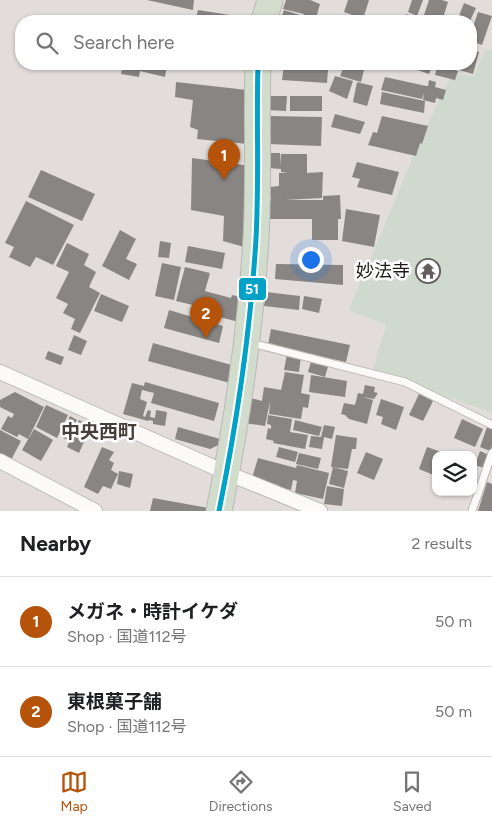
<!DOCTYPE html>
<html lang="en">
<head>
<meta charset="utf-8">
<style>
  :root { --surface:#fff; --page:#f6f6f6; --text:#202124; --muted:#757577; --line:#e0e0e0; --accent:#b45309 }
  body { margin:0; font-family:Figtree,"Noto Sans JP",sans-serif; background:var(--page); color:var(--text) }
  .controls { position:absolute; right:15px; bottom:15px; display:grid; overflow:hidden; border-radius:10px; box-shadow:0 1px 4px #0004 }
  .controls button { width:45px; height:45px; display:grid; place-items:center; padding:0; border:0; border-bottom:1px solid var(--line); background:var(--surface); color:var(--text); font:25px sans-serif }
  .you { position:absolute; left:310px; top:259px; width:18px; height:18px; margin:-12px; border:4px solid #fff; border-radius:50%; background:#1a73e8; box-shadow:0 0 0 8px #1a73e833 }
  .badge { display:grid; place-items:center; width:32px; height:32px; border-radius:50%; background:var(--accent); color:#fff; font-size:16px; font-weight:700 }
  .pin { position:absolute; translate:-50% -41px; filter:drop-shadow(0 1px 2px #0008) }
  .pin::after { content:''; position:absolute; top:26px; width:18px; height:15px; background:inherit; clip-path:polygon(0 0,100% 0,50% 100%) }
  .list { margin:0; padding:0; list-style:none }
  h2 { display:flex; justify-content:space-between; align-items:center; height:65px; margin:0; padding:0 20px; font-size:21px }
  h2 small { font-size:16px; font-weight:400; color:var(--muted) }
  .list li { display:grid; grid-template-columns:32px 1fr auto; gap:15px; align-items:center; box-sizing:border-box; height:90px; padding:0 20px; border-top:1px solid var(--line) }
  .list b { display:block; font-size:19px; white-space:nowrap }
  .list p { margin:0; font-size:16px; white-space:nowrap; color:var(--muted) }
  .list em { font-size:16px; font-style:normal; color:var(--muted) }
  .icon { flex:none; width:28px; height:28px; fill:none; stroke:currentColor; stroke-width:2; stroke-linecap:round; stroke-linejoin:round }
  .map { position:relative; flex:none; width:492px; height:511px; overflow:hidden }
  .search { position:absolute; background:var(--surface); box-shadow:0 1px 4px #0004; left:15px; right:15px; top:15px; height:55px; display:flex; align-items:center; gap:12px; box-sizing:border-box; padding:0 18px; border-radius:20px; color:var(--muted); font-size:19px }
  .sheet { height:245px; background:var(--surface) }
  nav { display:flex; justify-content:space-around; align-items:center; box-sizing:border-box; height:70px; border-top:1px solid var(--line); background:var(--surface); font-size:14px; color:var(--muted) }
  nav a { display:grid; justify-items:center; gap:2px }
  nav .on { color:var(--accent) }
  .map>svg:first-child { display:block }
  .green { fill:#d0d9cd }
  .building { fill:#888583 }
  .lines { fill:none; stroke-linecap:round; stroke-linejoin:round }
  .lane-casing { stroke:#bdb9b6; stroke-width:9 }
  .street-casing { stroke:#bdb9b6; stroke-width:16 }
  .highway-casing { stroke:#bab8b6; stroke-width:27 }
  .lane { stroke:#fbfaf9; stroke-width:7 }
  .street { stroke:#fbfaf9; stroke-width:14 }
  .highway { stroke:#d2dccd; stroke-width:25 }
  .bus-1-casing { stroke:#fff; stroke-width:9 }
  .bus-1 { stroke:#01a2c5; stroke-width:5 }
  .labels { text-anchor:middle; stroke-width:5; stroke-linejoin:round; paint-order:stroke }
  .poi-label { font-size:18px; fill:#1c1a18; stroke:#fff; text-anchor:end }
  .neighbourhood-label { font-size:19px; font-weight:bold; fill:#463f3b; stroke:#fff }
  .line-badge { stroke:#fff; stroke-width:2 }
  .badge-label { font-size:14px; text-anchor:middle; font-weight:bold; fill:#fff }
</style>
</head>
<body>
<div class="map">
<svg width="492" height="511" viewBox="0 0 492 511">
  <rect width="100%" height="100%" fill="#e2ddda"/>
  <polygon class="green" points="485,50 492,51 492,413 373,370 386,325 349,310 424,131 452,74 474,76"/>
  <g class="building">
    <polygon points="147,0 194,0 193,10"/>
    <polygon points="286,0 310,0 320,4 316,18 308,16 313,18 313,21 280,21 284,10 303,16 304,14 283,9"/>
    <polygon points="348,0 369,0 363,19 344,12"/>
    <polygon points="412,0 423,0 417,16 408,12"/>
    <polygon points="429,0 442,0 448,2 442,21 422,21"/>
    <polygon points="464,3 476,8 470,21 457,21"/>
    <polygon points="198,10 236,16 235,21 195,21"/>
    <polygon points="478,12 492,16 482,45 471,41 471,33"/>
    <polygon points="406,14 420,19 419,21 403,21"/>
    <polygon points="471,49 479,52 473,74 445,66 446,64 471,64"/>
    <polygon points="123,64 167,64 165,77 140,71 139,77 121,74"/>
    <polygon points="345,64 365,66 361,82 340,76"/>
    <polygon points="400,64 433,64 429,74"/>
    <polygon points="284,65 328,70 327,83 282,80"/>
    <polygon points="438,65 458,71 455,80 435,75"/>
    <polygon points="335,76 353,81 347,99 329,91"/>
    <polygon points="385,77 426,86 428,86 429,80 436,82 435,87 446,90 443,100 436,98 435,103 423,100 424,93 422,99 381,90"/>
    <polygon points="176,82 247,90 247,144 197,139 198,130 190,127 193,100 175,97"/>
    <polygon points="357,82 373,86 367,106 353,102"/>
    <polygon points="382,92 425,101 424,113 380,104"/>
    <polygon points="267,96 287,96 286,111 266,110"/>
    <rect x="290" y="96" width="32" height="15"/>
    <polygon points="335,114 365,122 360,134 331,127"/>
    <polygon points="270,116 322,117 321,146 268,144"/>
    <polygon points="382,116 428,126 422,144 420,143 416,156 368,145 373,132 377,133"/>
    <polygon points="268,153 280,153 281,166 281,154 307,154 307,173 323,172 322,198 285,200 323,200 323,196 340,195 341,219 338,219 338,240 312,240 312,219 266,219 266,200 271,200 270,187 279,186 279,173 288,173 281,172 281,169 268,168"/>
    <polygon points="192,158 251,166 244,247 223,241 224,216 191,210"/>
    <polygon points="357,162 399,172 392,195 357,187 360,179 352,177"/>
    <polygon points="41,170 95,194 82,221 28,197"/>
    <polygon points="26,201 74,225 53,265 36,257 30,267 9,257 14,247 5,243"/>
    <polygon points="346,209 380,215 374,247 342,241"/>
    <polygon points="120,230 136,239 126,259 137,264 129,280 102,266"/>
    <polygon points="160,241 171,243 169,258 158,257"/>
    <polygon points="67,243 89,254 84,265 96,272 89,287 100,293 80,333 71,329 75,319 63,313 68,304 56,298 69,272 56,266"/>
    <polygon points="188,246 225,253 222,269 185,262"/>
    <polygon points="162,263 181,267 174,300 155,296"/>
    <polygon points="276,264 343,265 343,285 275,279"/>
    <polygon points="185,267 210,273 205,291 231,298 232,295 246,298 239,322 200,312 201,307 176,301"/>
    <polygon points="266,292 300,296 299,310 264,306"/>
    <polygon points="101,294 129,306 122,322 94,311"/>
    <polygon points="304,296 322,299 319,313 302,309"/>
    <polygon points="169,310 223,326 219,343 164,328"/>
    <polygon points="271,329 350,345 346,362 268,345"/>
    <polygon points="74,335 87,341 81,355 68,350"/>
    <polygon points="153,343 235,366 230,383 148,361"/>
    <polygon points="48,351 64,357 61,365 45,359"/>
    <polygon points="287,354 301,356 299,372 284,370"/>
    <polygon points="312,358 329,363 325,377 308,372"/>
    <polygon points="285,372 304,375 301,393 310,395 308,408 303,407 301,419 269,414 270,401 265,426 245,423 247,412 252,412 245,410 247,397 262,401 264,387 281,390"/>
    <polygon points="311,375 347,381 345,397 309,392"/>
    <polygon points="145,382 219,403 214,421 151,403 154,393 142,390 140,399 147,402 143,416 145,417 148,410 151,411 150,417 155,418 156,410 167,412 165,426 153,424 153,421 149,420 148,421 123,414 132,383 144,386"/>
    <polygon points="365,385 375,387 374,392 378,393 374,399 363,397 373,400 367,424 349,419 345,415 341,414 344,403 355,405 358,393 363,394"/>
    <polygon points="15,392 44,407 28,439 19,434 17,437 1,429 8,416 12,418 14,414 0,407 0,400"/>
    <polygon points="419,394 433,401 423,421 409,415"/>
    <polygon points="381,399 404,407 396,430 381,424 383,417 376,415"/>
    <polygon points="46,405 68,415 57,438 36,427"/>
    <polygon points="268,415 292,419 290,432 308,435 305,449 273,443 274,441 266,439 268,428 271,429 271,425 267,424"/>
    <polygon points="70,416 77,420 67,440 60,436"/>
    <polygon points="462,419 483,429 475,447 454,438"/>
    <polygon points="79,420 91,426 79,453 67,447"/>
    <polygon points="295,420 322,427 319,436 293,430"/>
    <polygon points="324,425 335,427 332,439 324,437 322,449 309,447 311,436 321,437"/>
    <polygon points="178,427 227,441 210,449 175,439"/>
    <polygon points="487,427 492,429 492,446 490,451 480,447"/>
    <polygon points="34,429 53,440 41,461 22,450"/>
    <polygon points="0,430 21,441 11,460 0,454"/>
    <polygon points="336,435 357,438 356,449 352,449 348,469 331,467"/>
    <polygon points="102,447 114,452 109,460 114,463 111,470 118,474 111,489 103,486 98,494 84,487"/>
    <polygon points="279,447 298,452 295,462 276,457"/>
    <polygon points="427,447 447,454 448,452 455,455 436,455 436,476 419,469"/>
    <polygon points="480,451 489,455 484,468 475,465"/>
    <polygon points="366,452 383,459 374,480 357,473"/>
    <polygon points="299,453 321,458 318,469 296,464"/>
    <polygon points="258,458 296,468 297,465 329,473 323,499 295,493 297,481 293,480 291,490 279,487 278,485 252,478"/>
    <polygon points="333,467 348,471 344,488 329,484"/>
    <polygon points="119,471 133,474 130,488 117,484"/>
    <polygon points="487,482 492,484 492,511 478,511"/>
    <polygon points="327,486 344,489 342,506 324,504"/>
    <polygon points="153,498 214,509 213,511 150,511"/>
  </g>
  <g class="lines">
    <defs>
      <g id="lane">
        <polyline points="251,343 405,382 492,425"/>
        <polyline points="472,511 492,453"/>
      </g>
      <g id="street">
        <polyline points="0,372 227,473 320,511"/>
        <polyline points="0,461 95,511"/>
      </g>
      <g id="highway">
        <polyline points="264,21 270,0"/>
        <path d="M219,511C236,427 249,340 255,254C260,191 256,127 258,64"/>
      </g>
    </defs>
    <use href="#lane" class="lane-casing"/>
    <use href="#street" class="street-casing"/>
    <use href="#highway" class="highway-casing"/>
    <use href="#lane" class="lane"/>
    <use href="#street" class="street"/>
    <use href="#highway" class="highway"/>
    <defs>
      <path id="bus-1" d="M219,511C236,427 249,340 255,254C260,191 256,127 258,64"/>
    </defs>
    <use href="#bus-1" class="bus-1-casing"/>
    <use href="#bus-1" class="bus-1"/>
  </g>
  <defs>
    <symbol id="temple-ring" viewBox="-11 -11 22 22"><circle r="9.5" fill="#fff" stroke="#615e5c" stroke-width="1.5"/><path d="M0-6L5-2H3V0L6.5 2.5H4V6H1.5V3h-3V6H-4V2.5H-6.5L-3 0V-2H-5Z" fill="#615e5c"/></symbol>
  </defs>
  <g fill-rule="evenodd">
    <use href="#temple-ring" x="414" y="257" width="28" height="28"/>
  </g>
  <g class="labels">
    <g class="poi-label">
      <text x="410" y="277">妙法寺</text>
    </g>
    <g class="neighbourhood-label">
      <text x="99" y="438">中央西町</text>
    </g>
  </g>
  <rect class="line-badge" x="238" y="277" width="29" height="24" rx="5" fill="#01a2c5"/>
  <g class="badge-label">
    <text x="252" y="294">51</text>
  </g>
</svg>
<div class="controls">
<button><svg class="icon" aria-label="layers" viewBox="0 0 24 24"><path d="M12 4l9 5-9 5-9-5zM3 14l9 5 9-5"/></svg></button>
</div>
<div class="you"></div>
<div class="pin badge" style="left:224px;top:180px">1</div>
<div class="pin badge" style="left:206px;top:338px">2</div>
<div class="search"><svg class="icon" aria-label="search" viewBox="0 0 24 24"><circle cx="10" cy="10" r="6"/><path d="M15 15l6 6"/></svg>Search here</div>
</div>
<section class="sheet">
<h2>Nearby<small>2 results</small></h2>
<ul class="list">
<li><span class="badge">1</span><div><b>メガネ・時計イケダ</b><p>Shop · 国道112号</p></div><em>50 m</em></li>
<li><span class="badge">2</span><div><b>東根菓子舗</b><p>Shop · 国道112号</p></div><em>50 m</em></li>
</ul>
</section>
<nav>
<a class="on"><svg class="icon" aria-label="map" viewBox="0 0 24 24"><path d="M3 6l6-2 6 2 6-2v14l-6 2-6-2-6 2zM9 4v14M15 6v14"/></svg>Map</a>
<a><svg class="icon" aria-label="directions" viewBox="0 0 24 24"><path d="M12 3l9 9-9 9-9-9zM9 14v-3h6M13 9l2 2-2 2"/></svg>Directions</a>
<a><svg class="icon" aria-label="saved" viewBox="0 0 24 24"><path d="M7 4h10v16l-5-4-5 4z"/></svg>Saved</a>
</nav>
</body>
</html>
